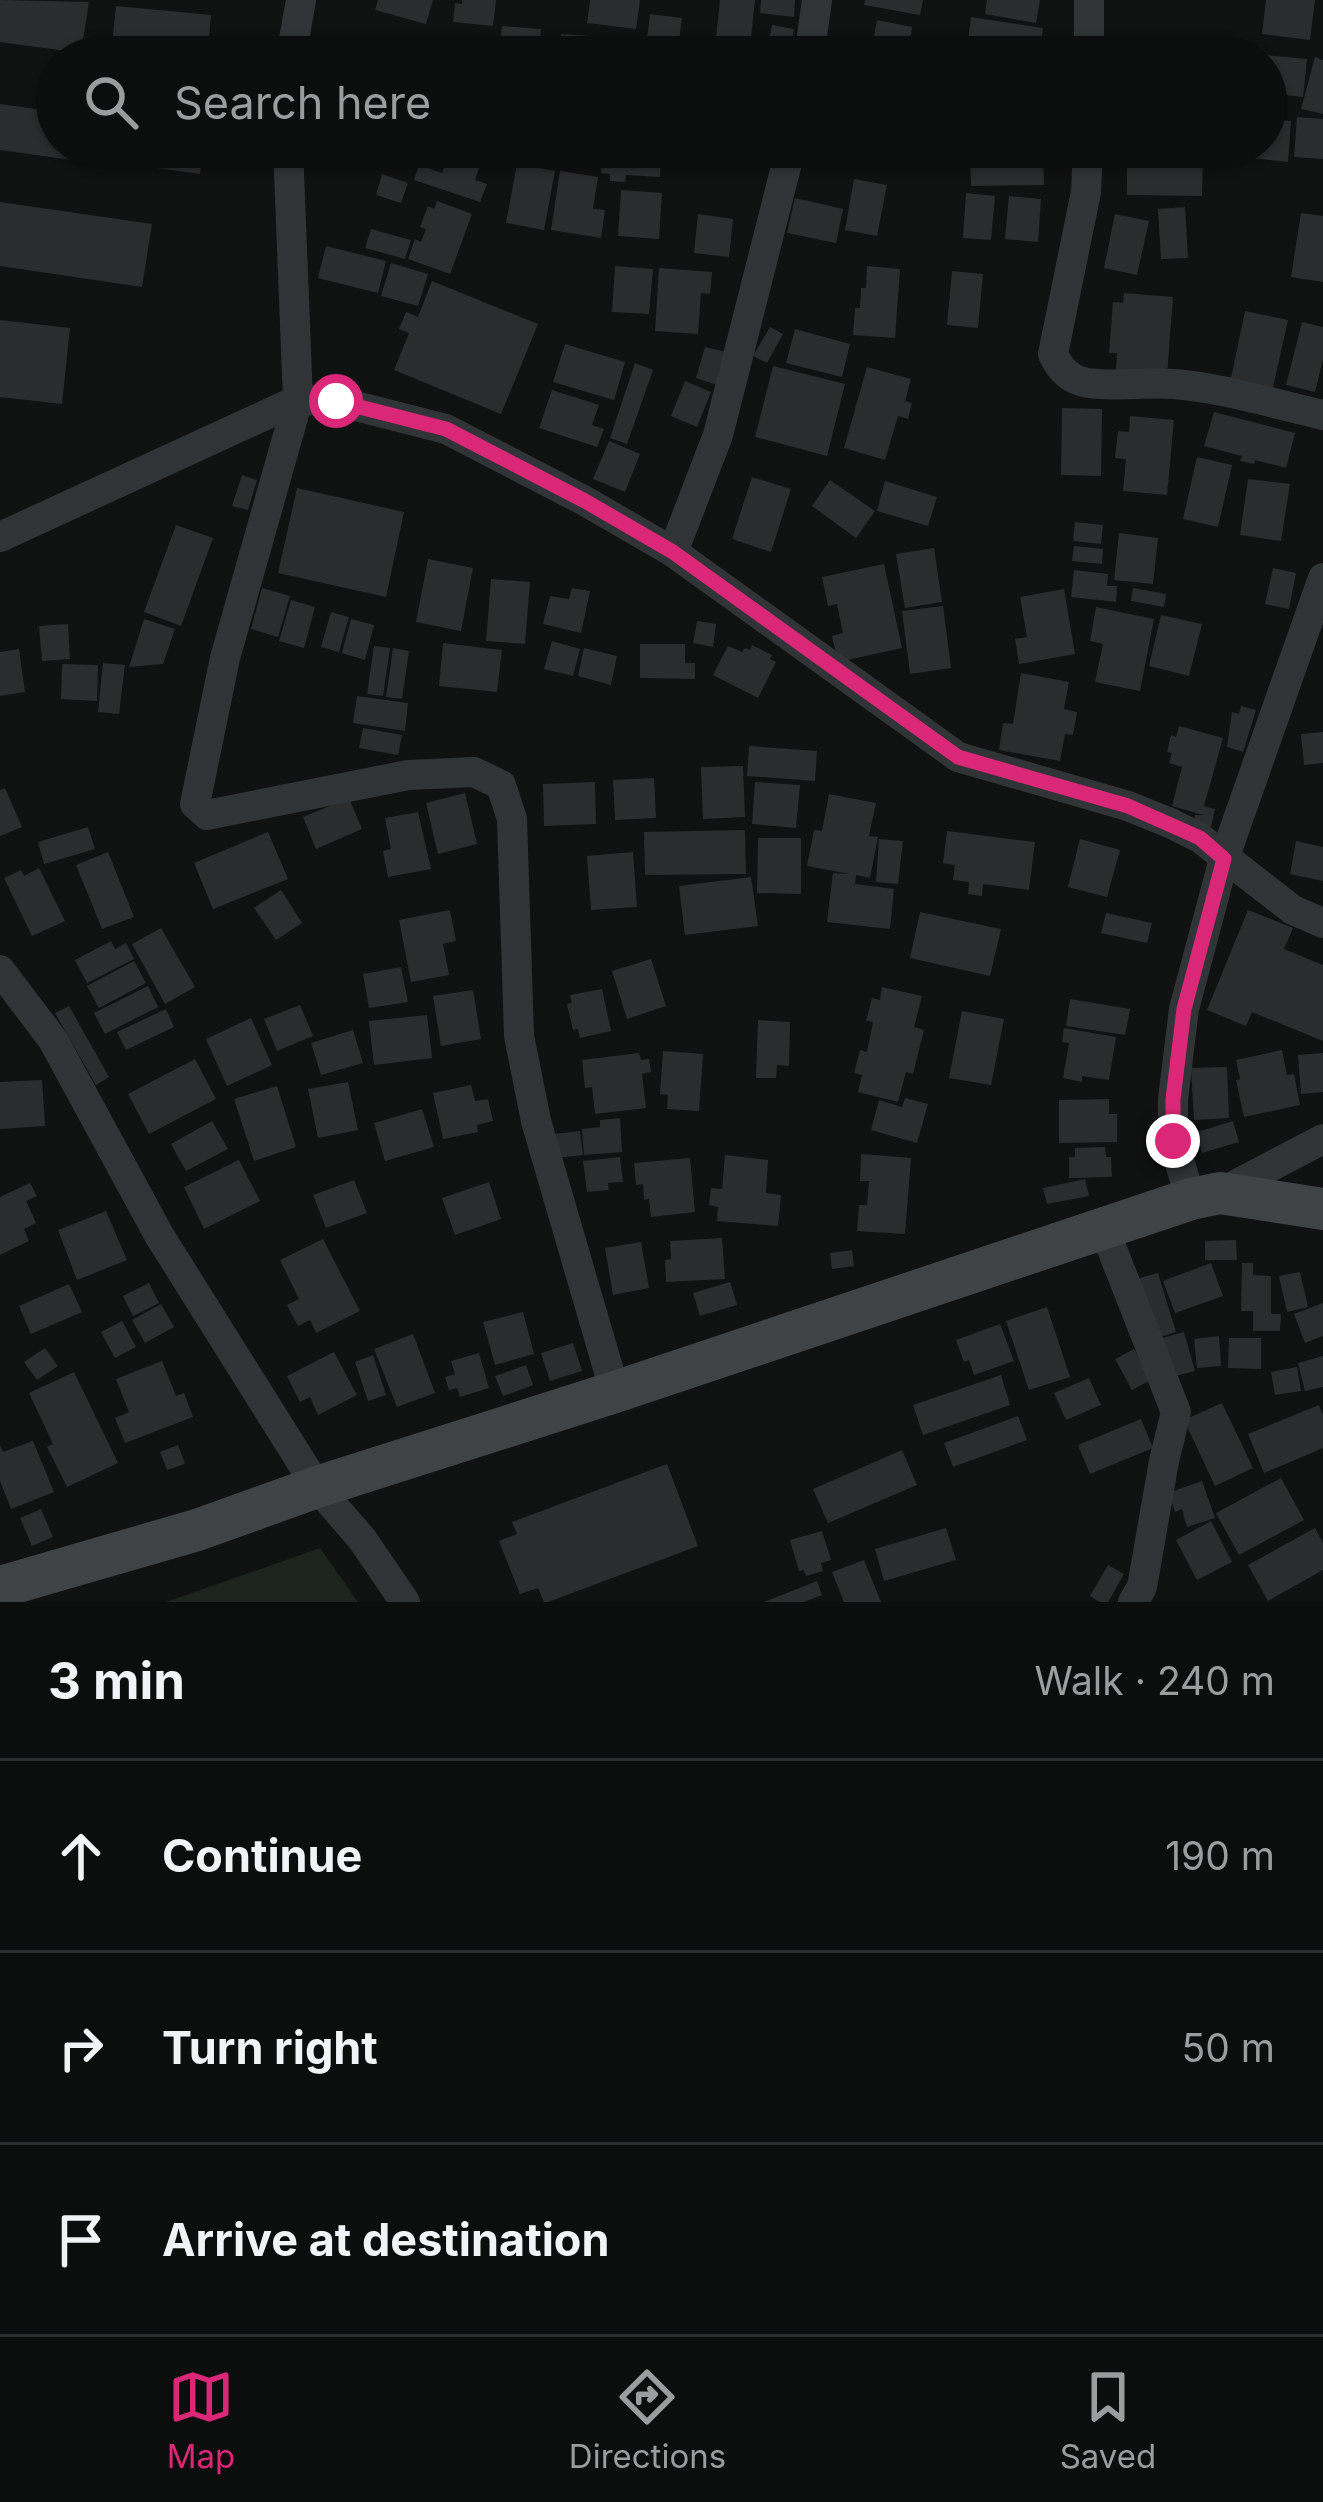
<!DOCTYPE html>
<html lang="en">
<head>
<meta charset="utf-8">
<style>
  :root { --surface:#0c0d0d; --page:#151616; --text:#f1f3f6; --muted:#9a9c9d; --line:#2c2d2e; --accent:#db2777 }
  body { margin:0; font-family:Inter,sans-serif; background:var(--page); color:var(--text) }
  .stop { position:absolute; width:36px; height:36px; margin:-27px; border:9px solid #db2777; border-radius:50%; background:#fff }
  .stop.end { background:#db2777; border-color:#fff; box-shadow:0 3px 12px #0008 }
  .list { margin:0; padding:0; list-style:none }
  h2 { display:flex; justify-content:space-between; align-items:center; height:156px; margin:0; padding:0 48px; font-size:51px }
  h2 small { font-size:39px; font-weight:400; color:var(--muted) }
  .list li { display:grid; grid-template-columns:78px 1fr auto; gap:36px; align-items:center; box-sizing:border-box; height:192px; padding:0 48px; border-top:3px solid var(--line) }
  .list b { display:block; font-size:45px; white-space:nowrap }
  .list em { font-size:39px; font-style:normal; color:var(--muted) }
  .icon { flex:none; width:66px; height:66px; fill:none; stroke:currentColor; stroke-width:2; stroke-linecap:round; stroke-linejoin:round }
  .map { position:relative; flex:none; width:1323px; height:1602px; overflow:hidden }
  .search { position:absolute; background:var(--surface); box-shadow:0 3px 9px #0004; left:36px; right:36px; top:36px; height:132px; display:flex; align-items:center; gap:30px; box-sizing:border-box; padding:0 42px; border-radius:66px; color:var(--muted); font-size:45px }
  .sheet { height:732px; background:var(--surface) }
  nav { display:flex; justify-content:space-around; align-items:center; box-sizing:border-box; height:168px; border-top:3px solid var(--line); background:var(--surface); font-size:33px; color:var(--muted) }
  nav a { display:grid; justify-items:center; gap:6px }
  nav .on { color:var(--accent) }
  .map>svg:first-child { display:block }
  .green { fill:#1d241d }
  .building { fill:#2b2c2d }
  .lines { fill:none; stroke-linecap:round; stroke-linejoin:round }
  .street { stroke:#313436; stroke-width:30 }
  .secondary { stroke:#404346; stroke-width:42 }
  .route { stroke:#db2777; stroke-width:15 }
</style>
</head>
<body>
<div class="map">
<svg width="1323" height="1602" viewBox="0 0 1323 1602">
  <rect width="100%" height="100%" fill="#101111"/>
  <polygon class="green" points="320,1548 358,1602 166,1602"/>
  <g class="building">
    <polygon points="0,0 89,2 81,53 0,42"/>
    <polygon points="378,0 433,0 426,24 375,10"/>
    <polygon points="462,0 496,0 493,26 453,22 455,3 462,4"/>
    <polygon points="590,0 640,0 636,29 587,23"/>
    <polygon points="720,0 755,0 749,57 714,57"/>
    <polygon points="761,0 795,0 794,17 760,13"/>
    <polygon points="865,0 923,0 920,15 864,5"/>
    <polygon points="987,0 1040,0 1036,23 985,14"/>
    <polygon points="1266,0 1315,0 1310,40 1262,34"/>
    <polygon points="116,6 211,15 207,57 111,56"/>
    <polygon points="650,14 682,18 677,57 645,57"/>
    <polygon points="971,17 1043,28 1040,52 968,41"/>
    <polygon points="877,20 912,27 907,57 870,57"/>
    <polygon points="772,25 794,29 789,57 766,57"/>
    <polygon points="502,26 541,29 538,56 499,52"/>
    <polygon points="561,34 606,37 604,57 559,57"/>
    <polygon points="1266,55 1307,59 1303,97 1266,93"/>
    <polygon points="1315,57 1323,60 1323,114 1301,109"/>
    <polygon points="0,104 57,112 57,147 74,147 72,160 0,150"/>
    <polygon points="1297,117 1323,119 1323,159 1294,157"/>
    <polygon points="1266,118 1291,121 1288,162 1231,156 1232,147 1266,147"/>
    <polygon points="96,147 203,147 200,174 94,159"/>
    <polygon points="451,147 477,147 485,150 475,180 487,184 480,202 414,180 419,165 442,173"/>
    <polygon points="539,147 564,147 561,165 537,161"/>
    <polygon points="702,147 758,147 757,157 701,151"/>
    <polygon points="1043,151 1044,185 971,186 970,152"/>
    <polygon points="602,156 661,159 660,177 626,175 625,182 610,181 610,174 601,173"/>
    <polygon points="1127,157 1203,158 1202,196 1127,195"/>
    <polygon points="517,164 555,171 544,230 506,223"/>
    <polygon points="560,171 598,177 593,209 605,210 601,238 551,230"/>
    <polygon points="382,174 408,183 401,203 376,195"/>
    <polygon points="854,179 887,185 877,236 845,230"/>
    <polygon points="621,190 662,193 659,239 618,236"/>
    <polygon points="966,193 995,196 991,240 963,238"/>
    <polygon points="1009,196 1041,199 1038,242 1005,239"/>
    <polygon points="795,198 843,209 836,243 787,233"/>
    <polygon points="437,201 472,214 450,274 408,259 415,239 421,242 426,229 420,227 428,206 434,209"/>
    <polygon points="0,202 152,224 142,287 0,266"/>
    <polygon points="1185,207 1188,258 1161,259 1158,209"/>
    <polygon points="1301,213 1323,216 1323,282 1291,277"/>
    <polygon points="698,214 733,219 729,257 694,253"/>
    <polygon points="1115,214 1149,221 1137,275 1104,268"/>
    <polygon points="371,229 411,240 405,259 365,248"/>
    <polygon points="326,246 386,261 378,293 318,278"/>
    <polygon points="391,263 428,274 418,306 381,296"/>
    <polygon points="615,266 653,269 649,314 612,312"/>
    <polygon points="867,266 900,269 895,338 853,335 855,308 860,308 861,288 866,288"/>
    <polygon points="659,268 712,272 710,294 701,293 698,334 655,331"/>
    <polygon points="952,271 983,274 978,328 947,325"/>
    <polygon points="432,281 538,324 501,414 394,370 409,333 399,329 406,312 418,317"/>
    <polygon points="1124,293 1173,297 1167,375 1116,370 1117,353 1109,353 1113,302 1123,303"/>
    <polygon points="1245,311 1288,320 1272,392 1230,383"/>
    <polygon points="0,320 70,328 62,404 0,397"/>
    <polygon points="1302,322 1323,327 1323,359 1315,392 1286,385"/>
    <polygon points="770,327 783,334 767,363 753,356"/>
    <polygon points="795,329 850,344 842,377 786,363"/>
    <polygon points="565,344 625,362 614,400 553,382"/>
    <polygon points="705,347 726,352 717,385 696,378"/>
    <polygon points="635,363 653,370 627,444 610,438"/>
    <polygon points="773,366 845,384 827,456 755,437"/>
    <polygon points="867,367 911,379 905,401 912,403 908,419 898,416 885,460 844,448"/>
    <polygon points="685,381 711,392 697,427 671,416"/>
    <polygon points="552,390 599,405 592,425 604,429 597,447 539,428"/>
    <polygon points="1062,408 1102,409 1101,476 1061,475"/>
    <polygon points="1214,412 1295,433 1286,468 1255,460 1254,464 1240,461 1242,456 1204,446"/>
    <polygon points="1130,416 1174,420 1167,495 1123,491 1126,459 1115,458 1118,431 1129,432"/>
    <polygon points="609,441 640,454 625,492 593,479"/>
    <polygon points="1197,457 1232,465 1218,527 1183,519"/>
    <polygon points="242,475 257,480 248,510 232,506"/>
    <polygon points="752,477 791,489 771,552 732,539"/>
    <polygon points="1248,479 1290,484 1281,541 1240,535"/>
    <polygon points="830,480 875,511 856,538 812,506"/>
    <polygon points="885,481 937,497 928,526 877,511"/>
    <polygon points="297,488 404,512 386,597 278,573"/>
    <polygon points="1075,522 1103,525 1101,544 1073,541"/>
    <polygon points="176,525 213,538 181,626 144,612"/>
    <polygon points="1119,533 1158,538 1153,584 1114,580"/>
    <polygon points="1074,546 1103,549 1102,564 1072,561"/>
    <polygon points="934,548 942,602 905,608 896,554"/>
    <polygon points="428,559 473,568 461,631 416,622"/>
    <polygon points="884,564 902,648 838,662 832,636 843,633 837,604 828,606 822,577"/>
    <polygon points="1273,568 1296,573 1289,609 1265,604"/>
    <polygon points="1074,570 1108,574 1107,586 1117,586 1116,602 1071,597"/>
    <polygon points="491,579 530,582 525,644 486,641"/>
    <polygon points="262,588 290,596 278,637 251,629"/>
    <polygon points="572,588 590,591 581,633 543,624 550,596 569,599"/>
    <polygon points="1133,588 1166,594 1164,607 1131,601"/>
    <polygon points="1064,589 1075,654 1019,664 1015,639 1027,637 1020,597"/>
    <polygon points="291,600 315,607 304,648 279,641"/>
    <polygon points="943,606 951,668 910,674 902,611"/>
    <polygon points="1096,607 1154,619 1140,691 1095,682 1103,644 1090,641"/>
    <polygon points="331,612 349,617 339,652 321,647"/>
    <polygon points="1161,615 1202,624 1189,676 1149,666"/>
    <polygon points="144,619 175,629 163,664 129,667"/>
    <polygon points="351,619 374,625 365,660 342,653"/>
    <polygon points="697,621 716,624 713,647 693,643"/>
    <polygon points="68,624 70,659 42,661 39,626"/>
    <polygon points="552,641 580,649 573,676 544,669"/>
    <polygon points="443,643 502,650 497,692 439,686"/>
    <polygon points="640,644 685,644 685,663 695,663 695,679 640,678"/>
    <polygon points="752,645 772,655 770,659 776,662 758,698 713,675 728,646 742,652 745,648 750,650"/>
    <polygon points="374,646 390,648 383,696 367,694"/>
    <polygon points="393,648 409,651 402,699 386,697"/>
    <polygon points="584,648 617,656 611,685 578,676"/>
    <polygon points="19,649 25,692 0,696 0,652"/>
    <polygon points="103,663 125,665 119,714 98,712"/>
    <polygon points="62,664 98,665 97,701 61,699"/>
    <polygon points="1021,673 1069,682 1064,709 1077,712 1073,735 1065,734 1060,761 999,750 1003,723 1013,724"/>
    <polygon points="357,696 408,703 405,731 353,723"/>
    <polygon points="1241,706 1256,710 1243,752 1227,747 1232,712 1239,714"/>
    <polygon points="1179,726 1223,738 1204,806 1215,809 1211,827 1194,822 1195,815 1203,815 1172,806 1182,767 1169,763 1172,753 1167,752 1171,735 1176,737"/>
    <polygon points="363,728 402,735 398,755 359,748"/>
    <polygon points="1323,732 1323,763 1304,765 1301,734"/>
    <polygon points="749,746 817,751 815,781 747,776"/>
    <polygon points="743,766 745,817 703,819 701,767"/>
    <polygon points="654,778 656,818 615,820 613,780"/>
    <polygon points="595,782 596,824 544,826 543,784"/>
    <polygon points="755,782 800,785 796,828 752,824"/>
    <polygon points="5,788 22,827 0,836 0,790"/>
    <polygon points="465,793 477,844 438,854 426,803"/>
    <polygon points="829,794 876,803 869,836 878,837 870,878 856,875 855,884 894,889 890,929 827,922 833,873 850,874 807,866 814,830 822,831"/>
    <polygon points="349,798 362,829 316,849 303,817"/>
    <polygon points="418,812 431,869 388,877 383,851 391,849 385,818"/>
    <polygon points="88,827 95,849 44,864 38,842"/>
    <polygon points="745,830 746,874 645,875 644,832"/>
    <polygon points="947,831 1035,842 1029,890 983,884 982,896 968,894 969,882 953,880 955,865 943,863"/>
    <polygon points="268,832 288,879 213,909 194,863"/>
    <polygon points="758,838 801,838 801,894 757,893"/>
    <polygon points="879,839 903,841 898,884 876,882"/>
    <polygon points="1080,839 1120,850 1107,897 1068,887"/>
    <polygon points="1296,841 1323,847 1323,881 1290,874"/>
    <polygon points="108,852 134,917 102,929 76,865"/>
    <polygon points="633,852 637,907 591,910 587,856"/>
    <polygon points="39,868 65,921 32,936 4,878 21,870 24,876"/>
    <polygon points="751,877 758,926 685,935 679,886"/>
    <polygon points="281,890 302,923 276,940 254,908"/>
    <polygon points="450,910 456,941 443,944 449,975 411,982 399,920"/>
    <polygon points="1248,910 1293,928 1284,949 1323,965 1323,1041 1252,1012 1246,1026 1207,1010"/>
    <polygon points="920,912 1001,929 990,976 910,958"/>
    <polygon points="1106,913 1152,923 1147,943 1101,933"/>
    <polygon points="161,928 195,987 165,1004 132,944"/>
    <polygon points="111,941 115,949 126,943 134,959 87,983 75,960"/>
    <polygon points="651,959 666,1006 627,1019 612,971"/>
    <polygon points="134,961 146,983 99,1008 87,986"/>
    <polygon points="401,967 408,1002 369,1008 363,974"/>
    <polygon points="148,986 158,1007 105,1034 94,1013"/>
    <polygon points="882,987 922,996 914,1027 924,1030 913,1074 906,1072 898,1102 858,1092 862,1075 854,1073 860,1050 867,1052 873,1022 866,1021 872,998 880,1000"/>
    <polygon points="602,989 611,1031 580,1038 578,1029 573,1030 567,1004 572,1003 570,995"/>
    <polygon points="473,990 481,1039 441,1046 433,996"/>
    <polygon points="1070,999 1130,1009 1125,1035 1066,1026"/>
    <polygon points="300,1005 313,1036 277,1051 264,1019"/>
    <polygon points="69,1006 109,1077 96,1085 55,1013"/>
    <polygon points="166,1009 174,1027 126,1050 117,1032"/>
    <polygon points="962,1011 1004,1019 991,1085 949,1078"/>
    <polygon points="427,1015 432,1058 374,1065 369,1021"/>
    <polygon points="251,1018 272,1065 227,1086 206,1039"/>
    <polygon points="758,1020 790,1022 789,1066 777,1065 776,1078 756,1078"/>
    <polygon points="1064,1028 1116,1037 1109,1080 1082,1076 1082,1082 1063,1078 1069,1043 1062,1042"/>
    <polygon points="353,1030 363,1063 321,1075 311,1043"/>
    <polygon points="1282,1050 1287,1075 1294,1074 1300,1105 1244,1117 1236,1080 1240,1079 1236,1060"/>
    <polygon points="663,1051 703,1054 699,1111 667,1109 668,1095 660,1094"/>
    <polygon points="639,1053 641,1060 649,1059 651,1072 642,1074 646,1108 595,1114 592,1087 585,1088 582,1060"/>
    <polygon points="1323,1053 1323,1092 1301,1094 1298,1055"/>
    <polygon points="195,1059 216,1099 149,1134 128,1094"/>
    <polygon points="1227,1067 1229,1118 1194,1120 1191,1068"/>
    <polygon points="42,1080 45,1126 0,1129 0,1082"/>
    <polygon points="348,1082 358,1130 318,1138 308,1089"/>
    <polygon points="471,1085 475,1101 488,1099 493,1121 477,1125 478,1132 443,1139 433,1093"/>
    <polygon points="277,1086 296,1147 254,1161 234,1099"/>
    <polygon points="905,1098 928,1104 917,1143 871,1130 879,1100 902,1107"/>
    <polygon points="1109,1099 1109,1114 1117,1114 1117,1142 1059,1143 1059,1100"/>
    <polygon points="422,1109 434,1147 385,1161 374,1123"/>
    <polygon points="620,1118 622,1152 584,1155 582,1129 600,1127 600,1120"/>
    <polygon points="212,1121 228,1149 186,1171 171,1144"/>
    <polygon points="1233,1121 1239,1142 1202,1153 1197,1132"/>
    <polygon points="580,1131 583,1155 557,1158 554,1134"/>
    <polygon points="1105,1147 1106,1157 1111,1157 1112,1177 1069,1178 1069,1157 1075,1157 1075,1148"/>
    <polygon points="861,1154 911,1158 905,1234 857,1231 859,1205 867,1205 869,1181 860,1181"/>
    <polygon points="725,1155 768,1160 766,1193 781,1195 778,1226 717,1221 718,1207 709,1205 711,1188 722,1189"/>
    <polygon points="620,1157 623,1182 608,1183 609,1190 587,1192 583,1161"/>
    <polygon points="690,1158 695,1212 651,1217 649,1199 644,1200 643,1184 636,1185 634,1163"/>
    <polygon points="239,1160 260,1201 204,1229 184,1187"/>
    <polygon points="1085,1179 1089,1196 1047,1204 1043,1188"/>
    <polygon points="354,1180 367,1213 326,1228 313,1195"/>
    <polygon points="489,1182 501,1219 455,1235 442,1198"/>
    <polygon points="30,1183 37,1196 26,1201 36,1223 24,1229 29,1241 0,1255 0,1197"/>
    <polygon points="106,1211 127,1260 77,1280 58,1230"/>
    <polygon points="722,1238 725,1279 666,1282 665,1260 671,1259 670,1241"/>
    <polygon points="323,1239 360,1311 316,1333 310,1320 298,1326 287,1305 299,1299 280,1260"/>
    <polygon points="1236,1240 1237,1260 1205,1260 1205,1241"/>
    <polygon points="641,1242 649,1288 613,1295 605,1248"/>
    <polygon points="852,1250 854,1266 832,1269 830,1253"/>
    <polygon points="1211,1263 1223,1296 1175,1313 1163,1281"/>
    <polygon points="1242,1263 1253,1263 1253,1275 1271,1276 1271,1314 1281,1314 1280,1331 1253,1331 1253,1311 1241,1311"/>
    <polygon points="1300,1272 1308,1307 1287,1312 1279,1276"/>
    <polygon points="1158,1273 1176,1332 1154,1339 1136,1279"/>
    <polygon points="730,1282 737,1305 700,1316 693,1293"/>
    <polygon points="149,1283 159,1303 133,1316 123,1296"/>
    <polygon points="69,1284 82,1312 31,1334 19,1306"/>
    <polygon points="1323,1303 1323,1336 1305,1343 1294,1314"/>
    <polygon points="161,1304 174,1327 145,1343 132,1320"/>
    <polygon points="1047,1307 1070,1377 1029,1390 1006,1321"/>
    <polygon points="523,1312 534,1354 495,1365 483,1322"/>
    <polygon points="122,1321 136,1347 115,1358 101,1332"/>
    <polygon points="1000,1324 1014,1361 974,1375 969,1360 964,1362 956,1340"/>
    <polygon points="1184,1332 1195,1371 1175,1376 1159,1339"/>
    <polygon points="413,1334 435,1393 397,1407 374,1349"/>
    <polygon points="1219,1336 1221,1366 1197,1368 1194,1339"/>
    <polygon points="1229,1338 1261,1338 1261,1369 1228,1368"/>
    <polygon points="573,1343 582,1371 550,1381 541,1353"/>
    <polygon points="45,1348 58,1366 37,1380 24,1362"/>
    <polygon points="1134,1349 1151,1380 1132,1390 1115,1359"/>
    <polygon points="334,1352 357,1395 318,1415 310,1397 300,1402 287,1376"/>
    <polygon points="479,1353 489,1388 460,1397 457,1388 449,1390 445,1377 455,1374 451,1361"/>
    <polygon points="373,1355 386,1395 368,1401 355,1362"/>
    <polygon points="1323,1356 1323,1387 1305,1391 1298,1363"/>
    <polygon points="162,1361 176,1396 184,1393 193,1417 125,1443 115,1418 129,1412 116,1379"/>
    <polygon points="526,1365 533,1385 503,1396 495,1376"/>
    <polygon points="1297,1367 1301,1391 1275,1395 1271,1372"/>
    <polygon points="74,1372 118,1463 67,1487 47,1447 53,1444 29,1393"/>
    <polygon points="1001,1375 1010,1405 923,1435 913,1405"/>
    <polygon points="1089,1378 1101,1405 1066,1420 1054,1393"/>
    <polygon points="1222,1403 1253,1468 1215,1486 1184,1420"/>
    <polygon points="1319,1405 1323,1415 1323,1448 1264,1473 1248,1434"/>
    <polygon points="1018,1416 1027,1440 953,1467 944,1443"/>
    <polygon points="1141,1419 1153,1448 1090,1474 1078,1445"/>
    <polygon points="33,1441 54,1492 11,1509 0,1481 0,1445 3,1452"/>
    <polygon points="178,1445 185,1464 167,1470 160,1452"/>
    <polygon points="902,1450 917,1485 828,1523 813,1489"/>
    <polygon points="667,1464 698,1546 548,1602 544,1602 538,1588 520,1594 499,1541 517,1534 512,1522"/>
    <polygon points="1281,1478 1304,1520 1239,1555 1216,1513"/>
    <polygon points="1202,1481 1215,1518 1187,1527 1182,1509 1175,1512 1168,1493"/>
    <polygon points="41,1509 53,1537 32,1546 20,1518"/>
    <polygon points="1211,1521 1232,1562 1197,1580 1176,1540"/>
    <polygon points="946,1528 956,1560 884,1581 875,1549"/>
    <polygon points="1315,1528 1323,1543 1323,1570 1268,1601 1248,1565"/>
    <polygon points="822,1531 831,1560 821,1563 823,1571 806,1576 804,1570 799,1571 790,1540"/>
    <polygon points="864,1560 881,1602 844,1602 832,1572"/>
    <polygon points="1108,1565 1124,1574 1108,1602 1100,1602 1090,1596"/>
    <polygon points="817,1581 822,1595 804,1602 764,1602"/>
  </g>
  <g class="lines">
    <g class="street">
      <polyline points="291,57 301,0"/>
      <polyline points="809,57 817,0"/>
      <polyline points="1089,57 1089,0"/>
      <polyline points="288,147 298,400 225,658 195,804 207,815 408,775 474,772 501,785 512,819 519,1036 536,1121 615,1392"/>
      <path d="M1088,147L1086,192L1053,354C1060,370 1070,380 1088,383C1116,387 1146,382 1174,384C1224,388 1274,404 1323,415"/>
      <polyline points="0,537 298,400 336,401 446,429 585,501 673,552 958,757 1128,806 1170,823 1200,838 1293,910 1323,923"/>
      <polyline points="673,552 718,435 791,147"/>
      <polyline points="0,970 53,1040 159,1235 317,1487 362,1539 405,1602"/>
      <polyline points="1220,1193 1323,1139"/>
      <polyline points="1191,1199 1173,1141 1173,1099 1184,1009 1224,859 1323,578"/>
      <polyline points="1104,1229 1176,1412 1164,1461 1142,1587 1133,1602"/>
    </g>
    <polyline class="secondary" points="0,1587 197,1530 317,1487 615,1392 1191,1199 1220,1193 1323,1209"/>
  </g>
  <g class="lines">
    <polyline class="route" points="336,401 446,429 585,501 673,552 958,757 1128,806 1200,838 1224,859 1184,1009 1173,1099 1173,1141"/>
  </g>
</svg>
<div class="stop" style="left:336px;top:401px"></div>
<div class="stop end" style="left:1173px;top:1141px"></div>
<div class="search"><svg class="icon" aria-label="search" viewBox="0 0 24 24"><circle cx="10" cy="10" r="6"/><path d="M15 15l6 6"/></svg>Search here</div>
</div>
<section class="sheet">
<h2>3 min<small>Walk · 240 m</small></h2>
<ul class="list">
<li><svg class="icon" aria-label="ahead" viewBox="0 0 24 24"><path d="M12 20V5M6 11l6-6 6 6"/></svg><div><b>Continue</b></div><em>190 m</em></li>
<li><svg class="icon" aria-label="right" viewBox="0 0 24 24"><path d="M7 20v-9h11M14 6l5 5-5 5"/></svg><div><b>Turn right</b></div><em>50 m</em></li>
<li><svg class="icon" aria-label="arrive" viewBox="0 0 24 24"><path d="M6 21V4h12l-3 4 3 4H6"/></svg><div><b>Arrive at destination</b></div></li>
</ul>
</section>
<nav>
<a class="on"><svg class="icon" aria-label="map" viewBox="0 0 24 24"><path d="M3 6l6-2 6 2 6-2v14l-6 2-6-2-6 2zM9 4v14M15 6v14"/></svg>Map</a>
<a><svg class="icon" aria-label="directions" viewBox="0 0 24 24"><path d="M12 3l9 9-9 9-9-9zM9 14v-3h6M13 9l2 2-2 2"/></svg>Directions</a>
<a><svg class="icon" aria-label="saved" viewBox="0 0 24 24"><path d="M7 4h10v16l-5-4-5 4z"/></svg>Saved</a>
</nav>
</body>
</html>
